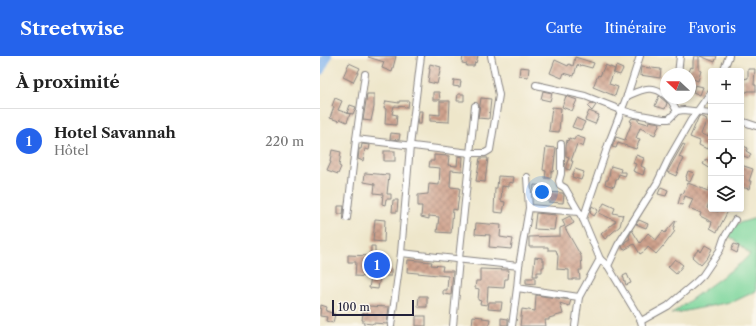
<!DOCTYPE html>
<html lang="fr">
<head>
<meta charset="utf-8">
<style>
  :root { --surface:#fff; --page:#f6f6f6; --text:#222; --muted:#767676; --line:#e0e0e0; --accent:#2563eb }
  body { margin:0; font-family:"Libre Caslon Text",serif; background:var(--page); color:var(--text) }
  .controls { position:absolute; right:12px; top:12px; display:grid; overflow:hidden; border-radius:4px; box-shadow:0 2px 6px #0003 }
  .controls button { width:36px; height:36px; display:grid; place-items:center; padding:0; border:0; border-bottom:1px solid var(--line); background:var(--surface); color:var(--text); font:20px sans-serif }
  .compass { position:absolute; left:340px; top:12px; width:36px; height:36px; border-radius:50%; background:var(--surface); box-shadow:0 2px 6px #0003; rotate:292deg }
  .scale { position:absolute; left:12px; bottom:10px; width:82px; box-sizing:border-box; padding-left:4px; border:2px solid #22223b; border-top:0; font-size:11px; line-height:14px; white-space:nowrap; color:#22223b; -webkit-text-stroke:3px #fbf7ec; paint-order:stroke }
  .you { position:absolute; left:222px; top:136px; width:14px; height:14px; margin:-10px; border:3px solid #fff; border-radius:50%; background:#1a73e8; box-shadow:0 0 0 6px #1a73e833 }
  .badge { display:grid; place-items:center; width:26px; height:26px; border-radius:50%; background:var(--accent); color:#fff; font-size:13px; font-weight:700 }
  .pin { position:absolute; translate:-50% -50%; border:2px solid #fff; box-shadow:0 1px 4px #0006 }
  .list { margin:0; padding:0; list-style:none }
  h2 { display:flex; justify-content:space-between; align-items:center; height:52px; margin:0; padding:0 16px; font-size:17px }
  h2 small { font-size:13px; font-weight:400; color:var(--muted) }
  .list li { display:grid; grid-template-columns:26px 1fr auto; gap:12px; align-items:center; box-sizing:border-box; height:64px; padding:0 16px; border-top:1px solid var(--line) }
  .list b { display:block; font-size:15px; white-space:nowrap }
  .list p { margin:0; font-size:13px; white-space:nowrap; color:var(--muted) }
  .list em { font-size:13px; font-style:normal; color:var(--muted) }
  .icon { flex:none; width:22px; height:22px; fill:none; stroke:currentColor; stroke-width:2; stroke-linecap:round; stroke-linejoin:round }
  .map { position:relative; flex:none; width:436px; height:270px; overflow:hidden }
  header { display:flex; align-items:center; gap:24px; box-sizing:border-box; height:56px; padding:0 20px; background:var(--accent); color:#fff }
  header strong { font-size:19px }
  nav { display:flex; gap:22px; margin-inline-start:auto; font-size:14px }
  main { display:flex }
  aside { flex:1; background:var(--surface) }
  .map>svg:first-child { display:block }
  .green { fill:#7dd69c; stroke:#507c6c }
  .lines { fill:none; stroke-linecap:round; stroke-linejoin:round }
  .river { stroke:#81b3ee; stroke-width:10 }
  .building { fill:url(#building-cross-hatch) }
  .street-casing { stroke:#888482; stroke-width:8 }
  .street { stroke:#fff; stroke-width:6 }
</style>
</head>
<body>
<header>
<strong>Streetwise</strong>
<nav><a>Carte</a><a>Itinéraire</a><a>Favoris</a></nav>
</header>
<main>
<aside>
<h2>À proximité<small></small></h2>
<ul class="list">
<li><span class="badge">1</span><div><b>Hotel Savannah</b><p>Hôtel</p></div><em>220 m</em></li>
</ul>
</aside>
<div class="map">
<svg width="436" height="270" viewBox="0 0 436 270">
  <defs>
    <pattern id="building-cross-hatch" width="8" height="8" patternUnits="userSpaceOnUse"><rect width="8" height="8" fill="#cfa28d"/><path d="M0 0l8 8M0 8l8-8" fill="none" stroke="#a88474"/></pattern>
  </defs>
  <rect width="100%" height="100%" fill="#fbf7ec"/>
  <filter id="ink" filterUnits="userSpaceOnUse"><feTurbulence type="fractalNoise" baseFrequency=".025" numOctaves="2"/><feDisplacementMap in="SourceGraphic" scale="8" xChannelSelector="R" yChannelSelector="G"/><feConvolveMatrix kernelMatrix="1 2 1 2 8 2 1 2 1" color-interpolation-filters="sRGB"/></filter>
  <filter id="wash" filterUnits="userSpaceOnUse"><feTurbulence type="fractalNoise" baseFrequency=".012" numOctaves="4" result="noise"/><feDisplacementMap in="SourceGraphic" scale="16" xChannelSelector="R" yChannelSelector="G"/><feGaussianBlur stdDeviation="0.9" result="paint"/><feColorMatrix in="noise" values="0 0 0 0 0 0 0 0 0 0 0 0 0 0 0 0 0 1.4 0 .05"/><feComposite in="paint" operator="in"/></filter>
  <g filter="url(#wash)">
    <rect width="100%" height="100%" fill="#eee6ca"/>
    <polygon class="green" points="436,162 436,235 415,245 351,258 421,207 430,198 406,177 416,168"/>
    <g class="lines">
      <polyline class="river" points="0,14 7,0"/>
    </g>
    <g id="blocks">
      <g class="building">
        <polygon points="49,0 76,0 72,16 62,12 64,6 48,1"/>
        <polygon points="143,0 158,0 156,7 155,6 154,10 146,10 147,8 142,7"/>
        <polygon points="374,0 379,0 379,14 381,15 378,25 370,22 370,18 368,18 371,11 373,12 373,5"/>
        <polygon points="380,0 397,0 395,6"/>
        <polygon points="255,1 274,7 272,12 261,9 261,10 257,9 254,20 244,17 242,22 230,17 235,4 248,10 249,8 253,10"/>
        <polygon points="29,7 40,12 33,26 23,21"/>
        <polygon points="110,8 121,11 117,28 108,26 110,13 109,13"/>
        <polygon points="285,9 295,13 296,10 303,13 300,19 294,17 295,13 289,28 298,31 295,40 273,31 278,19 280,20"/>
        <polygon points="200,11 209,12 208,21 199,20"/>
        <polygon points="321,11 341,13 340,22 320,19"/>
        <polygon points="428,13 435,13 434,29 436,29 436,35 428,35 427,36 423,36 424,28 423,25 424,23 428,22"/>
        <polygon points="134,24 141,25 140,31 133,30"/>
        <polygon points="375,29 383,31 380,39 373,36"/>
        <polygon points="223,35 232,37 230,45 221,43"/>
        <polygon points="113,36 119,36 120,44 113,44"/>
        <polygon points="47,38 54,38 54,51 51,65 43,64"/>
        <polygon points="138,38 144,38 144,45 137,45"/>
        <polygon points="246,40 257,44 252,55 242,51"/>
        <polygon points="339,40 347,47 345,53 335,50"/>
        <polygon points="15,42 22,45 18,54 30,58 27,66 20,63 19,65 10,62 14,51 12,50"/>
        <polygon points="161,42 171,43 169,63 158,62"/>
        <polygon points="66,45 79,47 79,45 89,45 88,51 74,50 72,58 77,59 76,69 65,68 66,52 64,52"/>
        <polygon points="120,45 130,45 129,66 110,65 110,58 120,59"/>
        <polygon points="271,47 276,49 272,55 268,51"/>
        <polygon points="30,49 36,51 33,58 27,57"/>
        <polygon points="232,51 241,52 239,76 229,75"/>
        <polygon points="99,55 102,55 101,68 97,68"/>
        <polygon points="269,55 279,59 275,68 265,64"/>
        <polygon points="379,60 387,63 381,78 391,82 387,93 379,89 380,85 370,81"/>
        <polygon points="256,62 265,66 261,74 252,71"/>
        <polygon points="312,62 318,63 318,65 328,68 329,65 340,67 335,79 320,72 316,82 320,83 316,93 298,87 296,92 292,91 296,81 305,84 312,66 310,65"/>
        <polygon points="71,77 80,78 79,84 70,83"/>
        <polygon points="256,80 265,83 263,91 257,88 251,105 253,105 250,114 246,113 246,110 249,101 246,100 246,91 247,84 248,85 249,82 254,84"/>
        <polygon points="42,88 50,89 49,94 45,93 43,105 38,103 39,93 41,93"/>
        <polygon points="363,88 365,89 359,101 364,103 362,107 361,107 356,120 347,116"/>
        <polygon points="421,89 428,92 426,95 431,98 429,102 421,99"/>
        <polygon points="226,91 236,92 233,116 231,115 231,122 225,122 226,115 223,114"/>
        <polygon points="12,94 21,96 19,110 21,111 18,118 7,114 11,105 10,105"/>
        <rect x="64" y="95" width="11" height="10"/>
        <polygon points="114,99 129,100 128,109 137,110 138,100 143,101 142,115 131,114 130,131 140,132 137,154 133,153 131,177 117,176 119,161 109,160 109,163 101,161 102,150 98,150 98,139 108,138 109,128 119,129 120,112 109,111 110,105 114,105"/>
        <polygon points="316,99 324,102 321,110 325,112 323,119 313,115 316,108 313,107"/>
        <polygon points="160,102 168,102 165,126 156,125"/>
        <polygon points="386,103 391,106 391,113 383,108"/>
        <polygon points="421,109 433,113 429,125 431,125 429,133 421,131 421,125 422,120 421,119"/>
        <polygon points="291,110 301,113 300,116 306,116 306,118 305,120 299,118 297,124 296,124 294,131 285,128 286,124 288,124"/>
        <polygon points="255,113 264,116 261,124 252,121"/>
        <polygon points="368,115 374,117 370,126 366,124 367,122 366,121"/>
        <polygon points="45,117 69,119 67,138 71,138 71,143 66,143 65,149 62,148 63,138 54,137 55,128 44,126"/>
        <polygon points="178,120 194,121 193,127 189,126 189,131 182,130 181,145 185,146 183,157 174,156 175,132 177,132"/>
        <polygon points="368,127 388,135 391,128 391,141 387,152 398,156 401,153 409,153 397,176 390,172 392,166 380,160 381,157 369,152 373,143 365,140 362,149 358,148 361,137 363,138"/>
        <polygon points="214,129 225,130 225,136 243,137 244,139 243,147 228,146 229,141 213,139"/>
        <polygon points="341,131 348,134 346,140 338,138"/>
        <polygon points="73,144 78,144 77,156 72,156"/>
        <polygon points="284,147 295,152 293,157 302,159 303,158 300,170 285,183 281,178 296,165 279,157"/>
        <polygon points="18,150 24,150 23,158 18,158"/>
        <polygon points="272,150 278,154 274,160 270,157"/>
        <polygon points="216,157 236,159 234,174 214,173"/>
        <polygon points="250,160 254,167 245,172 261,200 262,214 259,214 260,223 253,223 253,224 249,224 249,214 237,213 238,200 236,194 228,194 228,191 209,191 209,181 240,180 240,172 245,170 242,164"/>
        <polygon points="55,163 65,164 64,186 53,185"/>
        <polygon points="319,164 328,168 326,172 316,168"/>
        <polygon points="356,164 353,174 355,175 343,191 343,190 336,198 328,191 326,194 320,198 314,188 304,194 302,191 306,185 310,183 309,180 312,174 320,187 328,177 336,184 343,175 345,177"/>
        <polygon points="156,167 181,169 180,181 193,183 191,193 169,191 170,179 155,178"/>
        <polygon points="414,188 419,190 417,197 411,194"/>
        <polygon points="385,189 392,193 388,201 381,209 372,201 379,193 381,196"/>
        <polygon points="51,190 55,190 55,200 62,201 61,213 71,213 71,220 60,220 58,233 49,232 51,221 35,220 36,206 28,206 28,199 51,200"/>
        <polygon points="215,201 222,202 222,204 224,204 224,211 222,211 222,216 217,216 217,220 213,220"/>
        <polygon points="355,203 363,209 356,218 348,211"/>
        <polygon points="88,204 112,206 111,209 123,210 122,215 133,215 131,239 123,238 123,234 127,234 128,220 87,216"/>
        <polygon points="160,213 189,214 188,223 185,223 184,232 168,231 167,249 160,248 161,245 158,244 159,233 155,232 156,225 160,225"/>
        <polygon points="307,218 311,227 306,229 303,220"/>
        <polygon points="206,222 215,222 215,228 206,227"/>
        <polygon points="216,239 251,244 249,250 240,247 243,258 229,262 229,264 225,264 226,270 200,270 202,253 215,255"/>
        <polygon points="99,240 107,240 107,251 98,251"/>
        <polygon points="169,246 182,246 181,254 168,253"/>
        <polygon points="1,249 7,251 6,255 15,258 13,267 6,265 7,261 0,260"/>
        <polygon points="48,250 69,251 67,268 53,267 52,268 43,267 43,264 42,264 43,257 47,258"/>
        <rect x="96" y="260" width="10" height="10"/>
        <polygon points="153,260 163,261 162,262 170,263 169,270 152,270"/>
        <polygon points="181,262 188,263 188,269 181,269"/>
      </g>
    </g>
  </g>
  <g filter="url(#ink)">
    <use href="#blocks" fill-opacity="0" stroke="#888482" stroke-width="1"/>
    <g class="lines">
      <defs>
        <g id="street">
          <polyline points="403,15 409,0"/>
          <polyline points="45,18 36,83 150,97 165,97 170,94 179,39 171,0"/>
          <polyline points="358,18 360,0"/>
          <polyline points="216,29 265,40 301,54 315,58 343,63 349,63 357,55 364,54 391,57"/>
          <path d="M307,40C321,34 333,27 346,40"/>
          <polyline points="348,42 352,46 357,55"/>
          <polyline points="421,65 436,70"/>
          <polyline points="241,88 241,118 239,125 240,129 245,132 263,163 280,203 288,210 321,265 322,270"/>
          <polyline points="209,152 259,156"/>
          <polyline points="27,162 36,83"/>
          <polyline points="263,163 288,89 307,40 320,0"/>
          <polyline points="81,197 199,210"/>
          <polyline points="288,210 298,189 337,127 348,104 371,64 391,36"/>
          <polyline points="197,232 259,241"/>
          <polyline points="321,265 348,250 375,227 383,219 400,194 404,182 415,164"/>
          <polyline points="71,270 81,197 90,90 101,0"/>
          <polyline points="133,270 139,203 155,50"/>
          <polyline points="192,270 197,232 199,210 209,152 207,121"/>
          <polyline points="255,270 259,241 280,203"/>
        </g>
      </defs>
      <use href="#street" class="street-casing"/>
      <use href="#street" class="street"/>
    </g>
  </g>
</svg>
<div class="controls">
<button>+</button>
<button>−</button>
<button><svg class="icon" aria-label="locate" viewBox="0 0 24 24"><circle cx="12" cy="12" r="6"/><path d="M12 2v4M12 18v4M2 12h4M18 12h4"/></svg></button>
<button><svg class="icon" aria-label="layers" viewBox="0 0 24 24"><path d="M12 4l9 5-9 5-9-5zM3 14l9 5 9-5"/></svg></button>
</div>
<svg class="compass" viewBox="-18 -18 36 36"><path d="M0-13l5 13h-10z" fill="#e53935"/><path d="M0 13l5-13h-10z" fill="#767676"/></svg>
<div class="scale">100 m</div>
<div class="you"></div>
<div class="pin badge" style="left:57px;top:209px">1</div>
</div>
</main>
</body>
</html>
